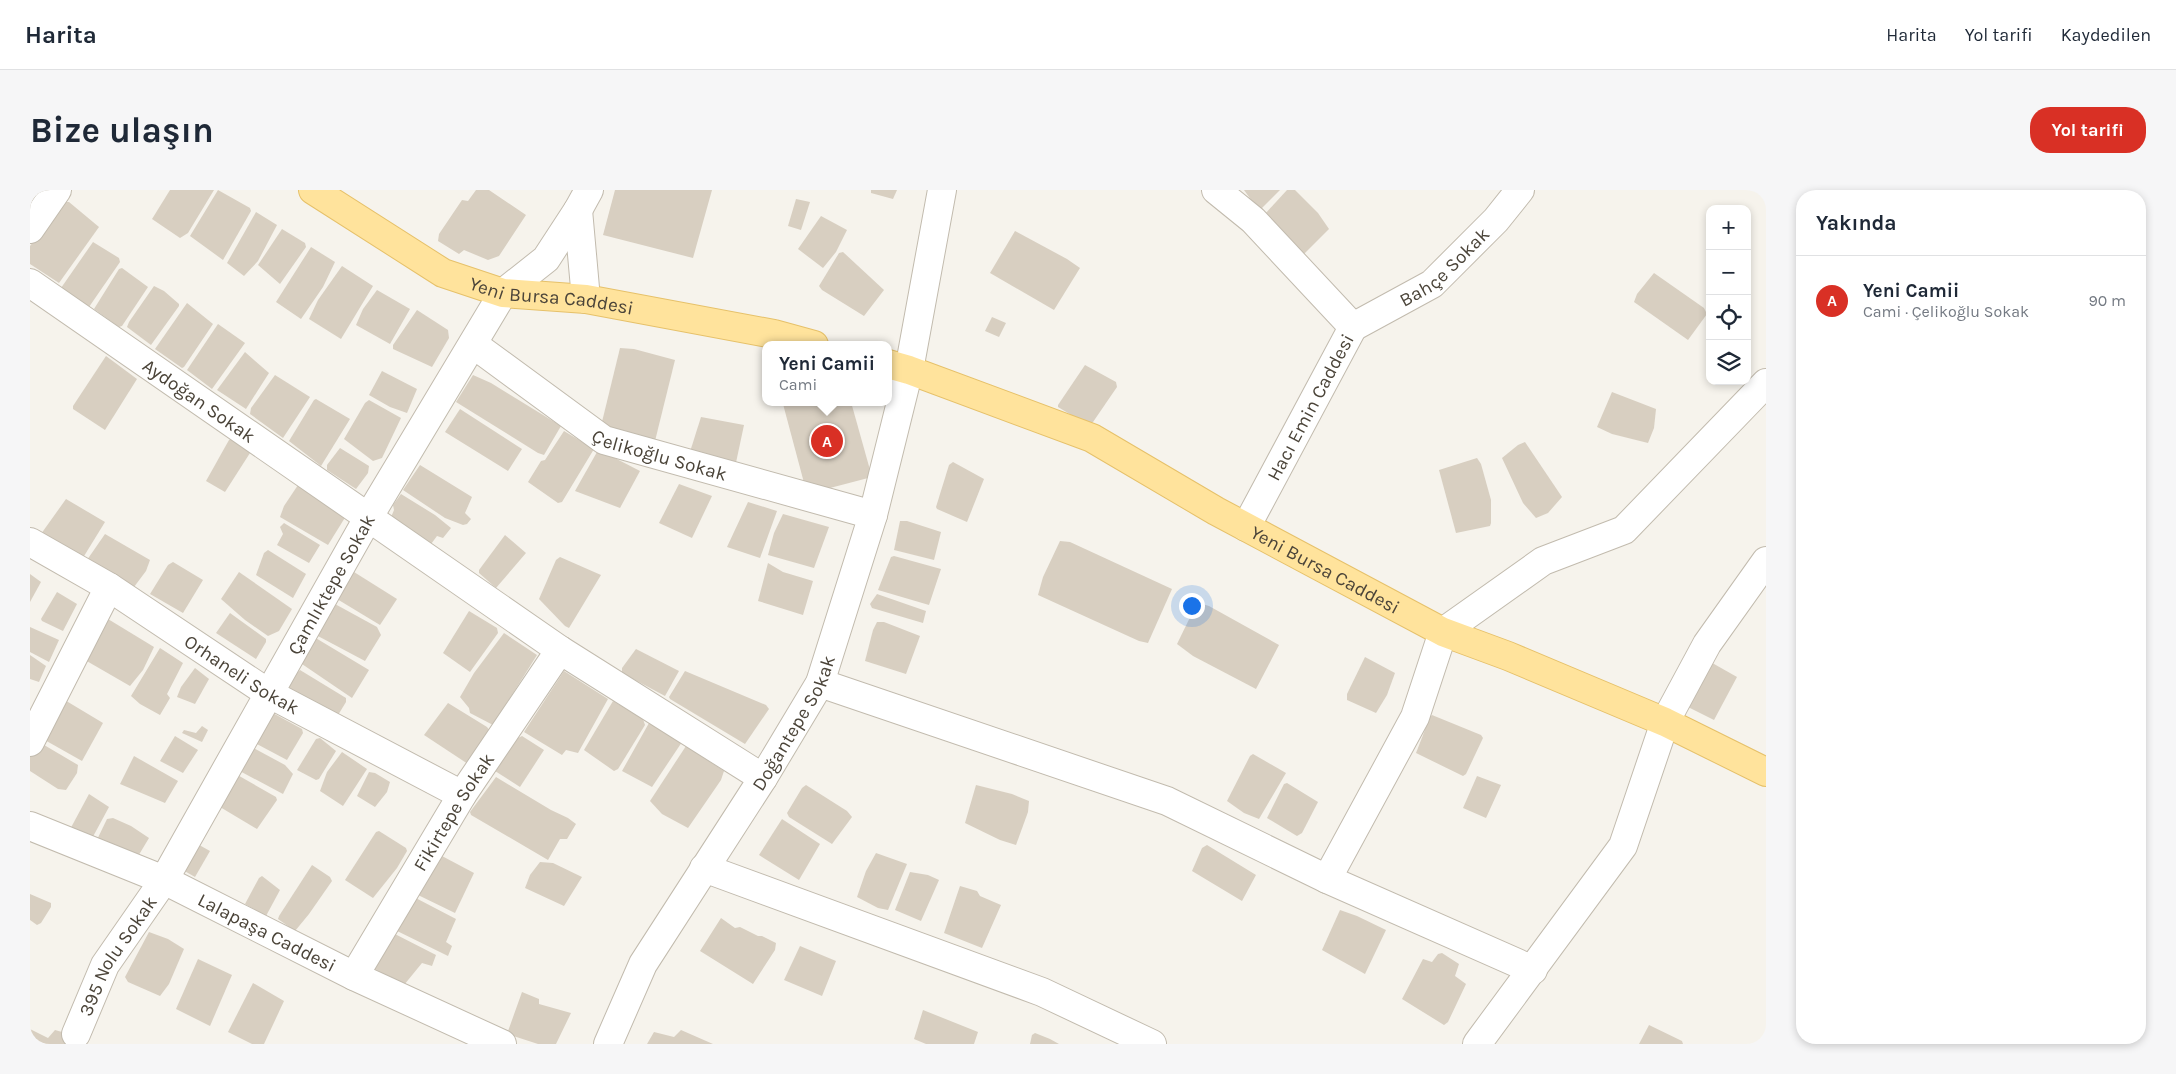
<!DOCTYPE html>
<html lang="tr">
<head>
<meta charset="utf-8">
<style>
  :root { --surface:#fff; --page:#f6f6f7; --text:#1f2937; --muted:#747a83; --line:#e0e1e3; --accent:#d93025 }
  body { margin:0; font-family:Karla,sans-serif; background:var(--page); color:var(--text) }
  .controls { position:absolute; right:15px; top:15px; display:grid; overflow:hidden; border-radius:10px; box-shadow:0 2px 8px #0003 }
  .controls button { width:45px; height:45px; display:grid; place-items:center; padding:0; border:0; border-bottom:1px solid var(--line); background:var(--surface); color:var(--text); font:25px sans-serif }
  .you { position:absolute; left:1161px; top:415px; width:18px; height:18px; margin:-12px; border:4px solid #fff; border-radius:50%; background:#1a73e8; box-shadow:0 0 0 8px #1a73e833 }
  .badge { display:grid; place-items:center; width:32px; height:32px; border-radius:50%; background:var(--accent); color:#fff; font-size:16px; font-weight:700 }
  .pin { position:absolute; translate:-50% -50%; border:2px solid #fff; box-shadow:0 1px 5px #0006 }
  .popup { position:absolute; left:732px; top:151px; width:130px; height:65px; box-sizing:border-box; display:grid; place-content:center; border-radius:10px; background:var(--surface); filter:drop-shadow(0 1px 4px #0005); font-size:16px; white-space:nowrap; color:var(--muted) }
  .popup b { font-size:19px; color:var(--text) }
  .popup::after { content:''; position:absolute; left:50%; top:100%; margin-left:-10px; border:10px solid transparent; border-top-color:var(--surface) }
  .list { margin:0; padding:0; list-style:none }
  h2 { display:flex; justify-content:space-between; align-items:center; height:65px; margin:0; padding:0 20px; font-size:21px }
  h2 small { font-size:16px; font-weight:400; color:var(--muted) }
  .list li { display:grid; grid-template-columns:32px 1fr auto; gap:15px; align-items:center; box-sizing:border-box; height:90px; padding:0 20px; border-top:1px solid var(--line) }
  .list b { display:block; font-size:19px; white-space:nowrap }
  .list p { margin:0; font-size:16px; white-space:nowrap; color:var(--muted) }
  .list em { font-size:16px; font-style:normal; color:var(--muted) }
  .icon { flex:none; width:28px; height:28px; fill:none; stroke:currentColor; stroke-width:2; stroke-linecap:round; stroke-linejoin:round }
  .map { position:relative; flex:none; width:1736px; height:854px; overflow:hidden; border-radius:20px }
  header { display:flex; align-items:center; gap:30px; box-sizing:border-box; height:70px; padding:0 25px; background:var(--surface); border-bottom:1px solid var(--line) }
  header strong { font-size:24px }
  nav { display:flex; gap:28px; margin-inline-start:auto; font-size:18px }
  .intro { display:flex; align-items:center; justify-content:space-between; box-sizing:border-box; height:120px; padding:0 30px }
  h1 { margin:0; font-size:35px }
  .button { padding:12px 22px; border-radius:20px; background:var(--accent); color:#fff; font-size:18px; font-weight:700 }
  main { display:flex; gap:30px; padding:0 30px }
  aside { flex:1; background:var(--surface); border-radius:20px; box-shadow:0 2px 8px #0003 }
  .map>svg:first-child { display:block }
  .building { fill:#d8cfc1 }
  .lines { fill:none; stroke-linecap:round; stroke-linejoin:round }
  .minor-casing { stroke:#c2bbae; stroke-width:30 }
  .major-casing { stroke:#e6c16a; stroke-width:30 }
  .minor { stroke:#fff; stroke-width:28 }
  .major { stroke:#ffe39c; stroke-width:28 }
  .labels { text-anchor:middle; stroke-width:5; stroke-linejoin:round; paint-order:stroke }
  .street-label { font-size:19px; fill:#4b4439; stroke:#fff }
</style>
</head>
<body>
<header>
<strong>Harita</strong>
<nav><a>Harita</a><a>Yol tarifi</a><a>Kaydedilen</a></nav>
</header>
<div class="intro"><h1>Bize ulaşın</h1><a class="button">Yol tarifi</a></div>
<main>
<div class="map">
<svg width="1736" height="854" viewBox="0 0 1736 854">
  <rect width="100%" height="100%" fill="#f6f3ec"/>
  <g class="building">
    <polygon points="140,0 184,0 158,43 150,48 122,29"/>
    <polygon points="188,0 220,18 221,21 193,70 160,46"/>
    <polygon points="446,0 459,0 496,25 469,66 458,70 434,60 429,64 408,51 409,44 432,10 438,11"/>
    <polygon points="585,0 682,0 663,68 573,45"/>
    <polygon points="841,0 867,0 863,9 841,3"/>
    <polygon points="1214,0 1250,0 1229,21"/>
    <polygon points="1257,0 1265,0 1288,23 1299,39 1272,66 1234,25"/>
    <polygon points="766,9 780,12 771,40 758,36"/>
    <polygon points="33,12 39,12 69,37 29,93 0,74 0,56"/>
    <polygon points="226,22 247,35 228,71 214,86 197,73"/>
    <polygon points="791,26 817,40 806,62 793,78 768,59"/>
    <polygon points="252,39 275,53 276,57 250,94 228,75"/>
    <polygon points="985,41 1037,69 1050,78 1024,120 960,83"/>
    <polygon points="63,52 89,68 90,72 59,117 31,98"/>
    <polygon points="281,57 305,72 293,97 271,129 246,112"/>
    <polygon points="813,62 854,100 834,126 792,100 789,96 809,63"/>
    <polygon points="312,76 343,96 311,149 279,129 288,110"/>
    <polygon points="92,78 118,97 92,136 89,137 64,119 89,79"/>
    <polygon points="1624,83 1674,118 1677,124 1658,150 1604,112 1607,104"/>
    <polygon points="124,96 134,101 149,114 149,116 121,155 97,137 99,132"/>
    <polygon points="347,100 380,119 360,154 326,135 333,119"/>
    <polygon points="157,113 183,134 154,177 152,178 125,159"/>
    <polygon points="387,120 418,140 419,148 402,177 363,159 363,155"/>
    <polygon points="962,127 976,133 969,147 955,141"/>
    <polygon points="188,134 215,153 182,199 157,180"/>
    <polygon points="590,158 604,159 645,170 625,251 571,236"/>
    <polygon points="215,162 239,183 216,219 187,200"/>
    <polygon points="76,166 107,189 75,240 43,219 43,216"/>
    <polygon points="1055,175 1086,192 1087,197 1063,232 1058,235 1028,217 1028,215"/>
    <polygon points="352,181 387,199 377,223 360,217 339,205"/>
    <polygon points="245,185 280,207 253,248 220,224 221,218"/>
    <polygon points="443,185 461,193 531,236 514,265 508,263 426,212"/>
    <polygon points="1582,202 1626,219 1624,238 1618,253 1582,244 1567,237"/>
    <polygon points="286,209 320,229 291,276 259,251 284,210"/>
    <polygon points="339,210 371,228 352,268 343,271 314,249 335,213"/>
    <polygon points="758,212 821,212 842,287 777,304 753,214"/>
    <polygon points="430,219 492,259 478,281 415,242"/>
    <polygon points="671,227 714,235 704,282 659,265"/>
    <polygon points="534,241 564,259 532,312 528,313 498,292 511,271 515,270"/>
    <polygon points="203,248 220,263 195,302 176,291 199,250"/>
    <polygon points="1495,252 1532,307 1518,323 1506,328 1493,313 1472,268 1488,255"/>
    <polygon points="310,258 339,276 338,283 326,299 297,280 297,275"/>
    <polygon points="567,262 579,265 610,281 590,318 545,301"/>
    <polygon points="1447,268 1451,274 1461,310 1461,333 1460,336 1426,343 1409,280"/>
    <polygon points="923,272 954,289 937,332 907,319 906,317 919,275"/>
    <polygon points="390,275 442,307 435,323 441,329 437,334 433,335 415,328 373,300"/>
    <polygon points="649,294 682,306 662,348 629,333"/>
    <polygon points="268,295 316,326 298,355 250,327 254,316"/>
    <polygon points="371,304 405,325 421,338 413,348 407,346 398,358 359,332 364,320 363,315"/>
    <polygon points="36,309 75,332 51,371 11,344"/>
    <polygon points="718,312 747,321 730,368 697,357"/>
    <polygon points="753,324 799,337 784,378 738,365 744,343"/>
    <polygon points="870,331 877,331 911,342 904,370 864,360"/>
    <polygon points="254,333 290,355 279,373 247,355 253,344 250,337"/>
    <polygon points="75,344 120,370 116,381 104,397 57,370"/>
    <polygon points="475,345 496,363 466,398 449,383 449,380"/>
    <polygon points="1030,351 1040,352 1142,399 1118,453 1109,451 1008,405 1013,387"/>
    <polygon points="238,360 276,384 263,408 226,385 234,363"/>
    <polygon points="864,366 911,379 899,415 848,400 861,367"/>
    <polygon points="530,367 571,385 539,438 535,436 509,409 526,370"/>
    <polygon points="143,372 173,390 153,423 120,404 138,375"/>
    <polygon points="738,373 753,382 783,391 773,425 728,411"/>
    <polygon points="209,382 262,419 249,441 238,446 215,430 191,409"/>
    <polygon points="324,382 367,409 350,435 307,409"/>
    <polygon points="0,384 11,392 0,412"/>
    <polygon points="27,402 47,414 33,441 12,431 11,429"/>
    <polygon points="847,404 896,421 893,433 842,418 840,414"/>
    <polygon points="1169,413 1179,416 1249,455 1226,499 1163,466 1147,454 1166,415"/>
    <polygon points="305,414 347,437 351,445 335,471 286,445"/>
    <polygon points="439,421 467,438 468,443 440,482 413,463"/>
    <polygon points="200,423 236,449 236,452 226,469 186,443"/>
    <polygon points="78,429 124,457 113,480 100,496 55,470"/>
    <polygon points="847,432 854,432 890,446 876,484 835,471 843,440"/>
    <polygon points="0,437 29,450 19,472 0,462"/>
    <polygon points="474,443 507,465 463,535 440,523 439,518 430,507 444,483"/>
    <polygon points="284,447 339,480 322,508 269,472"/>
    <polygon points="130,458 153,473 137,504 140,508 130,525 110,514 101,506"/>
    <polygon points="606,459 649,481 635,506 592,483 592,478"/>
    <polygon points="0,465 16,476 9,492 0,489"/>
    <polygon points="1335,467 1365,483 1357,505 1346,523 1317,510 1317,504"/>
    <polygon points="1677,470 1707,487 1684,530 1656,516"/>
    <polygon points="165,478 179,489 165,514 147,507 151,497"/>
    <polygon points="270,480 316,508 316,512 305,530 291,524 255,495"/>
    <polygon points="534,481 578,509 548,563 536,560 532,565 494,542"/>
    <polygon points="655,481 736,515 739,519 715,554 640,509 639,507"/>
    <polygon points="33,509 73,533 52,571 13,549"/>
    <polygon points="583,511 613,529 615,535 588,579 584,581 554,560"/>
    <polygon points="418,513 457,537 460,541 438,574 394,545"/>
    <polygon points="241,522 272,539 273,543 257,570 223,552"/>
    <polygon points="1402,525 1451,545 1453,548 1436,584 1433,586 1386,563 1400,527"/>
    <polygon points="623,532 652,552 622,597 592,581 619,533"/>
    <polygon points="172,536 178,540 172,552 152,543 154,540 166,543"/>
    <polygon points="145,546 168,560 153,583 130,571"/>
    <polygon points="492,546 514,560 490,597 465,581 488,548"/>
    <polygon points="290,548 306,561 289,589 286,590 267,580 286,549"/>
    <polygon points="9,552 48,575 47,583 36,600 28,599 0,581 0,565"/>
    <polygon points="220,556 255,575 263,584 253,604 206,579"/>
    <polygon points="656,556 694,581 691,590 658,638 632,624 620,611"/>
    <polygon points="312,562 337,579 313,616 290,601 297,582"/>
    <polygon points="1223,564 1256,583 1229,629 1214,623 1197,611 1220,566"/>
    <polygon points="104,566 148,591 135,613 90,594"/>
    <polygon points="339,582 345,583 360,592 357,602 345,617 327,606"/>
    <polygon points="204,583 246,607 247,610 227,639 185,614"/>
    <polygon points="1447,586 1471,595 1456,628 1433,618"/>
    <polygon points="466,587 521,620 538,628 546,634 537,649 530,649 518,670 441,625 440,622"/>
    <polygon points="1257,593 1288,612 1272,643 1267,646 1237,628 1254,594"/>
    <polygon points="776,595 817,621 822,627 802,654 759,627 757,623 772,598"/>
    <polygon points="946,595 982,604 999,611 998,622 986,655 970,650 935,633"/>
    <polygon points="59,604 79,617 59,654 37,645"/>
    <polygon points="83,628 101,636 119,648 104,673 63,658 77,629"/>
    <polygon points="752,629 790,654 769,690 729,665"/>
    <polygon points="349,641 376,658 377,661 367,678 343,708 315,690 346,642"/>
    <polygon points="162,651 180,661 165,687 144,675"/>
    <polygon points="1177,655 1226,685 1212,711 1162,681 1172,658"/>
    <polygon points="846,663 877,674 858,720 848,718 827,707 836,681"/>
    <polygon points="412,666 444,683 425,723 388,705 388,700"/>
    <polygon points="510,672 523,673 552,687 534,716 495,698 500,685"/>
    <polygon points="282,675 300,687 302,691 279,724 265,741 248,729 249,726"/>
    <polygon points="880,682 898,685 909,690 891,731 865,720"/>
    <polygon points="232,686 250,700 236,726 215,714 229,688"/>
    <polygon points="930,696 947,701 950,706 971,715 952,758 914,743"/>
    <polygon points="0,704 21,713 21,717 11,733 7,735 0,730"/>
    <polygon points="380,705 426,729 416,752 422,756 418,766 361,738"/>
    <polygon points="1310,720 1327,726 1356,740 1335,784 1292,760"/>
    <polygon points="691,728 705,738 710,737 728,746 732,746 746,753 745,760 723,794 670,761"/>
    <polygon points="119,742 138,749 154,759 139,794 130,806 98,792 95,787"/>
    <polygon points="361,742 406,765 402,776 392,773 374,795 338,775"/>
    <polygon points="770,756 806,771 792,806 754,790"/>
    <polygon points="1412,763 1429,774 1425,786 1436,794 1418,832 1414,835 1372,809 1393,769 1402,772 1408,764"/>
    <polygon points="168,769 202,785 180,836 146,819"/>
    <polygon points="223,793 254,811 234,854 222,854 198,842"/>
    <polygon points="492,802 509,809 509,814 541,823 526,854 508,854 477,844"/>
    <polygon points="893,820 948,842 944,854 896,854 884,849"/>
    <polygon points="1619,835 1652,851 1653,854 1609,854"/>
    <polygon points="0,839 18,848 25,840 32,842 33,849 40,854 0,854"/>
    <polygon points="651,840 683,854 617,854 624,842 644,847"/>
    <polygon points="1005,843 1020,849 1029,854 1000,854 1002,845"/>
  </g>
  <g class="lines">
    <defs>
      <g id="minor">
        <polyline points="1186,0 1223,30 1323,137 1216,337"/>
        <polyline points="548,20 556,109"/>
        <polyline points="0,39 27,0"/>
        <path id="s1" d="M0,93L530,460L733,588"/>
        <path id="s2" d="M1323,137L1402,94L1466,30L1490,0"/>
        <path id="s3" d="M443,154L574,250L843,325"/>
        <path id="s4" d="M0,352L79,397L238,503L432,605"/>
        <polyline points="790,493 1137,611 1297,689 1503,780"/>
        <polyline points="0,552 79,397"/>
        <path id="s5" d="M0,636L134,690L324,786L472,854"/>
        <polyline points="674,678 1012,802 1122,854"/>
        <polyline points="1297,689 1385,527 1413,442 1513,371 1594,340 1736,193"/>
        <path id="s6" d="M324,786L432,605L530,460"/>
        <path id="s7" d="M46,844L75,775L134,690L338,328L473,103L516,69L548,20L559,0"/>
        <path id="s8" d="M578,854L613,774L733,588L790,493L843,325L879,180L912,0"/>
        <polyline points="1447,854 1593,656 1635,532 1677,454 1736,371"/>
      </g>
      <g id="major">
        <path id="s9" d="M283,0L413,83L473,103L556,109L744,144L784,155"/>
        <path id="s10" d="M858,174L879,180L1062,248L1186,321L1413,442L1478,466L1635,532L1736,582"/>
      </g>
    </defs>
    <use href="#minor" class="minor-casing"/>
    <use href="#major" class="major-casing"/>
    <use href="#minor" class="minor"/>
    <use href="#major" class="major"/>
  </g>
  <g class="labels">
    <g class="street-label">
      <text dy="7" stroke="none"><textPath href="#s2" startOffset="110">Bahçe Sokak</textPath></text>
      <text dy="7" stroke="none"><textPath href="#s9" startOffset="266">Yeni Bursa Caddesi</textPath></text>
      <text dy="7" stroke="none"><textPath href="#s1" startOffset="206">Aydoğan Sokak</textPath></text>
      <text transform="translate(1280 217) rotate(-62)" y="7">Hacı Emin Caddesi</text>
      <text dy="7" stroke="none"><textPath href="#s3" startOffset="220">Çelikoğlu Sokak</textPath></text>
      <text dy="7" stroke="none"><textPath href="#s10" startOffset="485">Yeni Bursa Caddesi</textPath></text>
      <text dy="7" stroke="none"><textPath href="#s7" startOffset="518">Çamlıktepe Sokak</textPath></text>
      <text dy="7" stroke="none"><textPath href="#s4" startOffset="250">Orhaneli Sokak</textPath></text>
      <text dy="7" stroke="none"><textPath href="#s8" startOffset="372">Doğantepe Sokak</textPath></text>
      <text dy="7" stroke="none"><textPath href="#s6" startOffset="192">Fikirtepe Sokak</textPath></text>
      <text dy="7" stroke="none"><textPath href="#s5" startOffset="260">Lalapaşa Caddesi</textPath></text>
      <text dy="7" stroke="none"><textPath href="#s7" startOffset="89">395 Nolu Sokak</textPath></text>
    </g>
  </g>
</svg>
<div class="controls">
<button>+</button>
<button>−</button>
<button><svg class="icon" aria-label="locate" viewBox="0 0 24 24"><circle cx="12" cy="12" r="6"/><path d="M12 2v4M12 18v4M2 12h4M18 12h4"/></svg></button>
<button><svg class="icon" aria-label="layers" viewBox="0 0 24 24"><path d="M12 4l9 5-9 5-9-5zM3 14l9 5 9-5"/></svg></button>
</div>
<div class="you"></div>
<div class="pin badge" style="left:797px;top:251px">A</div>
<div class="popup"><b>Yeni Camii</b>Cami</div>
</div>
<aside>
<h2>Yakında<small></small></h2>
<ul class="list">
<li><span class="badge">A</span><div><b>Yeni Camii</b><p>Cami · Çelikoğlu Sokak</p></div><em>90 m</em></li>
</ul>
</aside>
</main>
</body>
</html>
